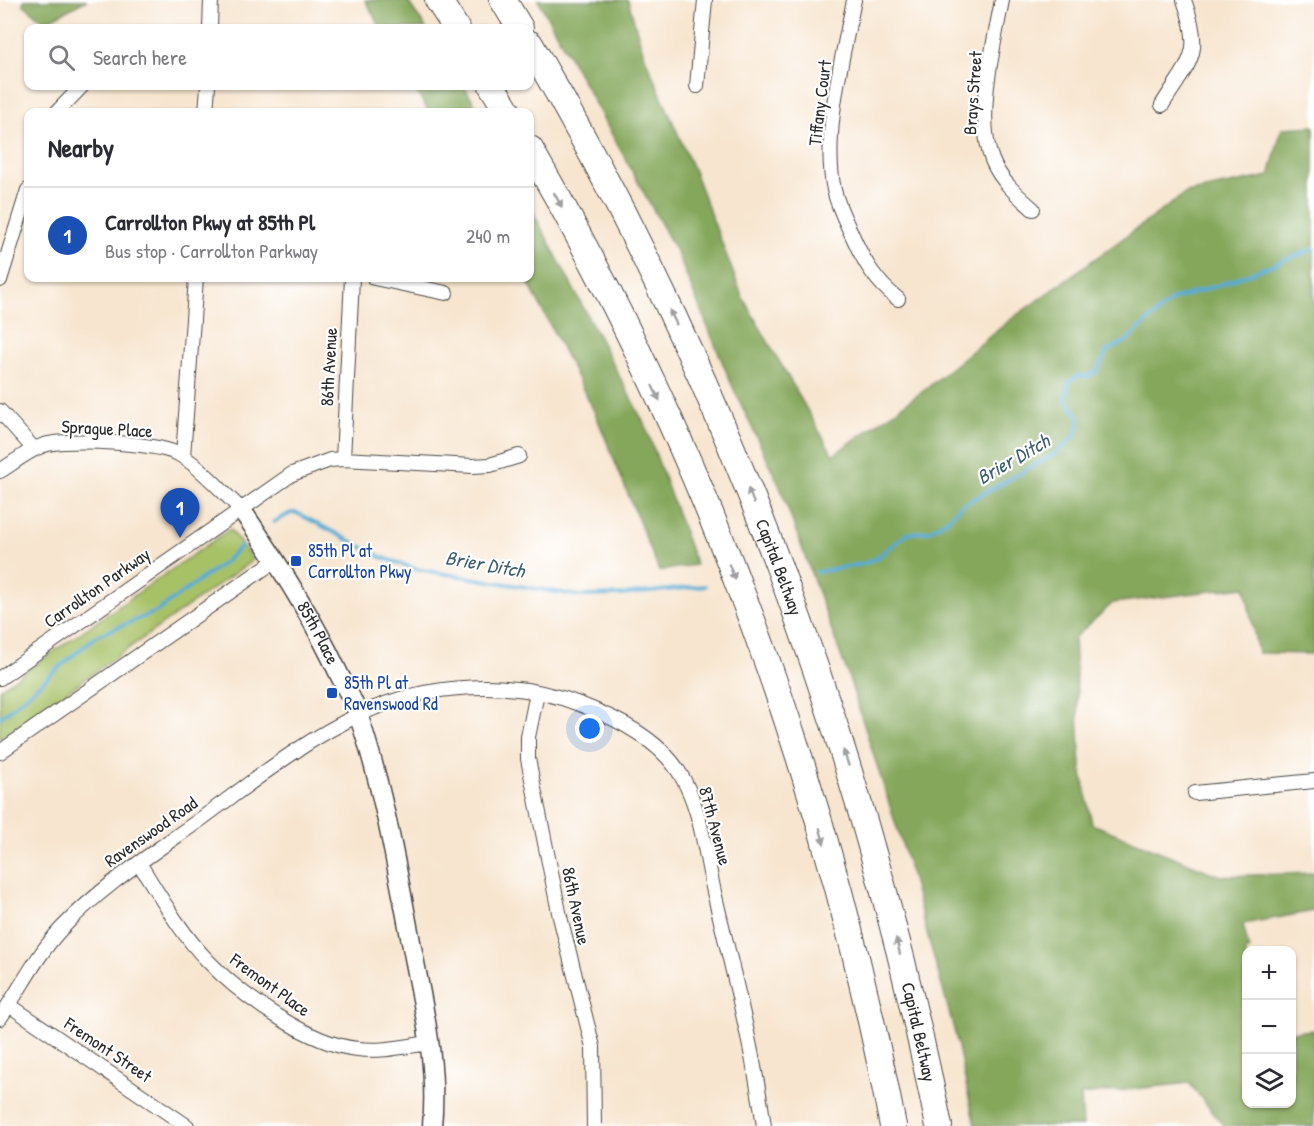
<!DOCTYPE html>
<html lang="en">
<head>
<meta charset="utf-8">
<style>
  :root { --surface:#fff; --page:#f2f2f3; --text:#2b2b33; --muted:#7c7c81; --line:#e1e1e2; --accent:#ea580c }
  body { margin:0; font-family:"Patrick Hand",sans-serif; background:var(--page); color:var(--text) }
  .controls { position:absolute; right:18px; bottom:18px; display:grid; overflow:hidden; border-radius:12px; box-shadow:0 2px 4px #0004 }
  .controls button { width:54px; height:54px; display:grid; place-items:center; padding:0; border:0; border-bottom:2px solid var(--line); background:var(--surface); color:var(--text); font:30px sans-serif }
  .you { position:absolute; left:590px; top:729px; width:21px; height:21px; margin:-15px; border:4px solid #fff; border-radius:50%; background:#1a73e8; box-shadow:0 0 0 9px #1a73e833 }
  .badge { display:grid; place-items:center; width:39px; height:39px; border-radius:50%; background:var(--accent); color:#fff; font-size:20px; font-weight:700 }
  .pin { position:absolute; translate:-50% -50px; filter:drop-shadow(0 2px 3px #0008) }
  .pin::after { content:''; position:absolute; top:32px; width:21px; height:18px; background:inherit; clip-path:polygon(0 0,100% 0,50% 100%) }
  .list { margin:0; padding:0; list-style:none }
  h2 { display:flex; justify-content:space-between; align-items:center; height:78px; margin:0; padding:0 24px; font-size:26px }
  h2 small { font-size:20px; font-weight:400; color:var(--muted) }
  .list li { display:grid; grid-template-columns:39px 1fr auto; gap:18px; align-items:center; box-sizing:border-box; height:96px; padding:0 24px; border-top:2px solid var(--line) }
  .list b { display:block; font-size:22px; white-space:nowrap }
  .list p { margin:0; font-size:20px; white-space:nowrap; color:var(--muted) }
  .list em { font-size:20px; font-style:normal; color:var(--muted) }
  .icon { flex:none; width:33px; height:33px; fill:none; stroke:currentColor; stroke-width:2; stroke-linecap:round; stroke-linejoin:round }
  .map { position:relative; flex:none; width:1314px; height:1126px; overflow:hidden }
  .search { position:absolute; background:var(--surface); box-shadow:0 2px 4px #0004; left:24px; top:24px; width:510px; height:66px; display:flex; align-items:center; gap:15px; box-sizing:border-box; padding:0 21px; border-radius:12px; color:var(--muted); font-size:22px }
  .panel { position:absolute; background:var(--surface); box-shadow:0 2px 4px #0004; left:24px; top:108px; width:510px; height:174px; border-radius:12px }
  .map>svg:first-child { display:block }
  .green { fill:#a7c166; stroke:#697648; stroke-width:1.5 }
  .forest { fill:#85a75b; stroke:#586943; stroke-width:1.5 }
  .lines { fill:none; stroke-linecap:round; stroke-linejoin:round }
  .stream { stroke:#56abd2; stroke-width:4 }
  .minor-casing { stroke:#4a4744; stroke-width:16 }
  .tertiary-casing { stroke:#4a4744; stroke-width:21 }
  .motorway-casing { stroke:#4a4744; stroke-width:28 }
  .minor { stroke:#fff; stroke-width:14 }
  .tertiary { stroke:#fff; stroke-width:18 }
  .motorway { stroke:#fff; stroke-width:26 }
  .oneway { fill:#a0a0a0 }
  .transit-dot { fill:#1a4fb4; stroke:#fff; stroke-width:2 }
  .labels { text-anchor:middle; stroke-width:4.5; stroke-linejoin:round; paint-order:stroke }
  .street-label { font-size:18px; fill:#2b2b2b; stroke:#fff }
  .transit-label { font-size:18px; fill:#164399; stroke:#fff; text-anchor:start }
  .water-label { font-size:20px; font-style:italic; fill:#3c5e6e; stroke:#fff }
</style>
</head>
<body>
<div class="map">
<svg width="1314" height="1126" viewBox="0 0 1314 1126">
  <rect width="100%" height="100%" fill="#fff"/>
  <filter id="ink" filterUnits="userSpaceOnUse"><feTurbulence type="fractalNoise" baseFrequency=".0167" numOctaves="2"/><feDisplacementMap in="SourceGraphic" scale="12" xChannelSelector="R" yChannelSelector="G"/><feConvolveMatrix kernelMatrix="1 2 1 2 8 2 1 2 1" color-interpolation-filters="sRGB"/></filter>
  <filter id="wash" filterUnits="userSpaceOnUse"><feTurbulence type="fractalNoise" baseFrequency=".008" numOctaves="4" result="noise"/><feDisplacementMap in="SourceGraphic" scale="24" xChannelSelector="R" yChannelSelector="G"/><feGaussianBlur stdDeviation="1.35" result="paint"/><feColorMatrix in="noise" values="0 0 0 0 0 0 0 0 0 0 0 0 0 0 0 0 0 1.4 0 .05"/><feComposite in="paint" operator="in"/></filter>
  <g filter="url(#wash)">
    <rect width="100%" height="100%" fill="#f7e5cf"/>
    <polygon class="green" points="230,529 253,560 0,739 0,689"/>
    <g class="forest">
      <polygon points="24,0 87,0 45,22 23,4"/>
      <polygon points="365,0 407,0 426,28 381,28"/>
      <polygon points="538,0 628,0 644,55 694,171 743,298 833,455 923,391 1010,320 1186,193 1269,176 1282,128 1314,126 1314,654 1258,653 1245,587 1113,603 1074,638 1081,768 1092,824 1220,876 1314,873 1314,911 1243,924 1249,950 1246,950 1246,1104 1292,1104 1292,1032 1314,1030 1314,1126 1224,1126 1189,1083 1081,1095 1083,1126 975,1126 955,1033 903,847 849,678 780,487 731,383 677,253"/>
      <polygon points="413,86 464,86 480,112 429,112"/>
      <polygon points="530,206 645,425 696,565 659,571 596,415 526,278 530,278"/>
    </g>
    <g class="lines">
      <g class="stream">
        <polyline points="274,522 291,513 297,513 381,557 416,569 581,596 621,595 705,586"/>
        <polyline points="817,572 863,564 877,558 907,534 929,531 946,521 961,506 1057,453 1073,438 1079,427 1078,415 1066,401 1068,383 1077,376 1089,376 1097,371 1107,351 1125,342 1172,300 1222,284 1314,249"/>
        <polyline points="0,718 96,636 156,612 225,562 241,546"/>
      </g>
    </g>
  </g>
  <g filter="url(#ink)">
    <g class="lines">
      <defs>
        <g id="minor">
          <path d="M854,0C843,56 822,134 834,190C838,207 846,222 853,237C864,262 876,282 898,299"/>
          <path d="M1002,0C994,45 975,117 992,160C1000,180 1017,195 1033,209"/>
          <polyline points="210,28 211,0"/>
          <polyline points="697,86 705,0"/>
          <path d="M1162,105C1190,60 1204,55 1184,0"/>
          <polyline points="57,112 82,86"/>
          <polyline points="206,112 208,86"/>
          <polyline points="374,278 446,293"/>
          <polyline points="0,280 28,190"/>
          <polyline points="0,411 34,449"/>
          <polyline points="183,456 196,278"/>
          <polyline points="343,459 352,278"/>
          <path d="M0,471C15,462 31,448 48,444C74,439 160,442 182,456C203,469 222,492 241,509"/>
          <polyline points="0,678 292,474 330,460 343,459 473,466 490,465 519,456"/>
          <polyline points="537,693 528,737 528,759 560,917 593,1047 594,1126"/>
          <polyline points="0,752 276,560"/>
          <polyline points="1195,793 1314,781"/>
          <path d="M139,863C160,896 180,932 207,960C240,995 310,1045 358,1049C382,1052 406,1046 430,1043"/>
          <polyline points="9,1005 187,1126"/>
          <path d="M0,1018C21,988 36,956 61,929C103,885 152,854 201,819C252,782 304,740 361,714C428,682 513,678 582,705C618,719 658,739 679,772C701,806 705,853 714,892C732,969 753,1047 764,1126"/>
        </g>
        <g id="tertiary">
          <path id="s1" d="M241,509C277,561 311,614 338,672C345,687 354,701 359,717C384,791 397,870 412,947C423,1006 438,1065 432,1126"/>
        </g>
        <g id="motorway">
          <polyline points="438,0 456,28"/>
          <polyline points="503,0 520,28"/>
          <path id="s2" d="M530,44C726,378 863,747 939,1126"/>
          <polyline points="492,86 508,112"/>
          <path d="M530,149C705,449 828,785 893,1126"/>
        </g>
      </defs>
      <use href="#minor" class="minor-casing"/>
      <use href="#tertiary" class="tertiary-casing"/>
      <use href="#motorway" class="motorway-casing"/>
      <use href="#minor" class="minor"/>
      <use href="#tertiary" class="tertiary"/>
      <use href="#motorway" class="motorway"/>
    </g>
    <defs><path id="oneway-solid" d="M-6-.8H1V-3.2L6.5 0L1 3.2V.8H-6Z" transform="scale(1.5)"/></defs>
    <g class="oneway">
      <use href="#oneway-solid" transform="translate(558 200) rotate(61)"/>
      <use href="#oneway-solid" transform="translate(673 317) rotate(-115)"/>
      <use href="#oneway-solid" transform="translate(656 393) rotate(64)"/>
      <use href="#oneway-solid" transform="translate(751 496) rotate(-112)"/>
      <use href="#oneway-solid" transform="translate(732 572) rotate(68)"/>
      <use href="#oneway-solid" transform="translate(846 758) rotate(-109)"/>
      <use href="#oneway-solid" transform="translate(822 836) rotate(74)"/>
      <use href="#oneway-solid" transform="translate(898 946) rotate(-104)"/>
    </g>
  </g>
  <g class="transit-dot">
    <rect x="290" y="555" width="12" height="12" rx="3"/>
    <rect x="326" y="687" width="12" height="12" rx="3"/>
  </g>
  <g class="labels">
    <g class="street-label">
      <text transform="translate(973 93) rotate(-86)" y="6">Brays Street</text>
      <text transform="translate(820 103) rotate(-83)" y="6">Tiffany Court</text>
      <text transform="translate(329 367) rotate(-87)" y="6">86th Avenue</text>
      <text transform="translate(107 429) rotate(3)" y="6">Sprague Place</text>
      <text dy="6" stroke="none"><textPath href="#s2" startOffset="580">Capital Beltway</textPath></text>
      <text transform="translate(97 588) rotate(-35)" y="6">Carrollton Parkway</text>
      <text dy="6" stroke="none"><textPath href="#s1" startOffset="146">85th Place</textPath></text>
      <text transform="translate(715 826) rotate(75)" y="6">87th Avenue</text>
      <text transform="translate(151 832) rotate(-35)" y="6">Ravenswood Road</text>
      <text transform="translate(576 906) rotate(78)" y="6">86th Avenue</text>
      <text transform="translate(270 985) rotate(36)" y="6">Fremont Place</text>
      <text dy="6" stroke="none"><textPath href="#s2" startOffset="1066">Capital Beltway</textPath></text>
      <text transform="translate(108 1050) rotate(34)" y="6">Fremont Street</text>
    </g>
    <g class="transit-label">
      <text x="308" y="557">85th Pl at<tspan x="308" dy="21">Carrollton Pkwy</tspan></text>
      <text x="344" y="689">85th Pl at<tspan x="344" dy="21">Ravenswood Rd</tspan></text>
    </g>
    <g class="water-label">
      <text transform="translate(1013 459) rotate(-30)" y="7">Brier Ditch</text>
      <text transform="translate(485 564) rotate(10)" y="7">Brier Ditch</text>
    </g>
  </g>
</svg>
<div class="controls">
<button>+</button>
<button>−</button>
<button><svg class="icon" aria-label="layers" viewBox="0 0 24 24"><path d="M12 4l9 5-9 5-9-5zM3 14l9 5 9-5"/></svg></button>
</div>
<div class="you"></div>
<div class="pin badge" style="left:180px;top:538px;background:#1a4fb4">1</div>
<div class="search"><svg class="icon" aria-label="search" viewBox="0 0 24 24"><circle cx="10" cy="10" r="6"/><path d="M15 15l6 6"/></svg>Search here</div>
<section class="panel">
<h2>Nearby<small></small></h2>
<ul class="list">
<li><span class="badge" style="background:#1a4fb4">1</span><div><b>Carrollton Pkwy at 85th Pl</b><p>Bus stop · Carrollton Parkway</p></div><em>240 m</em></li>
</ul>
</section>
</div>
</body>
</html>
